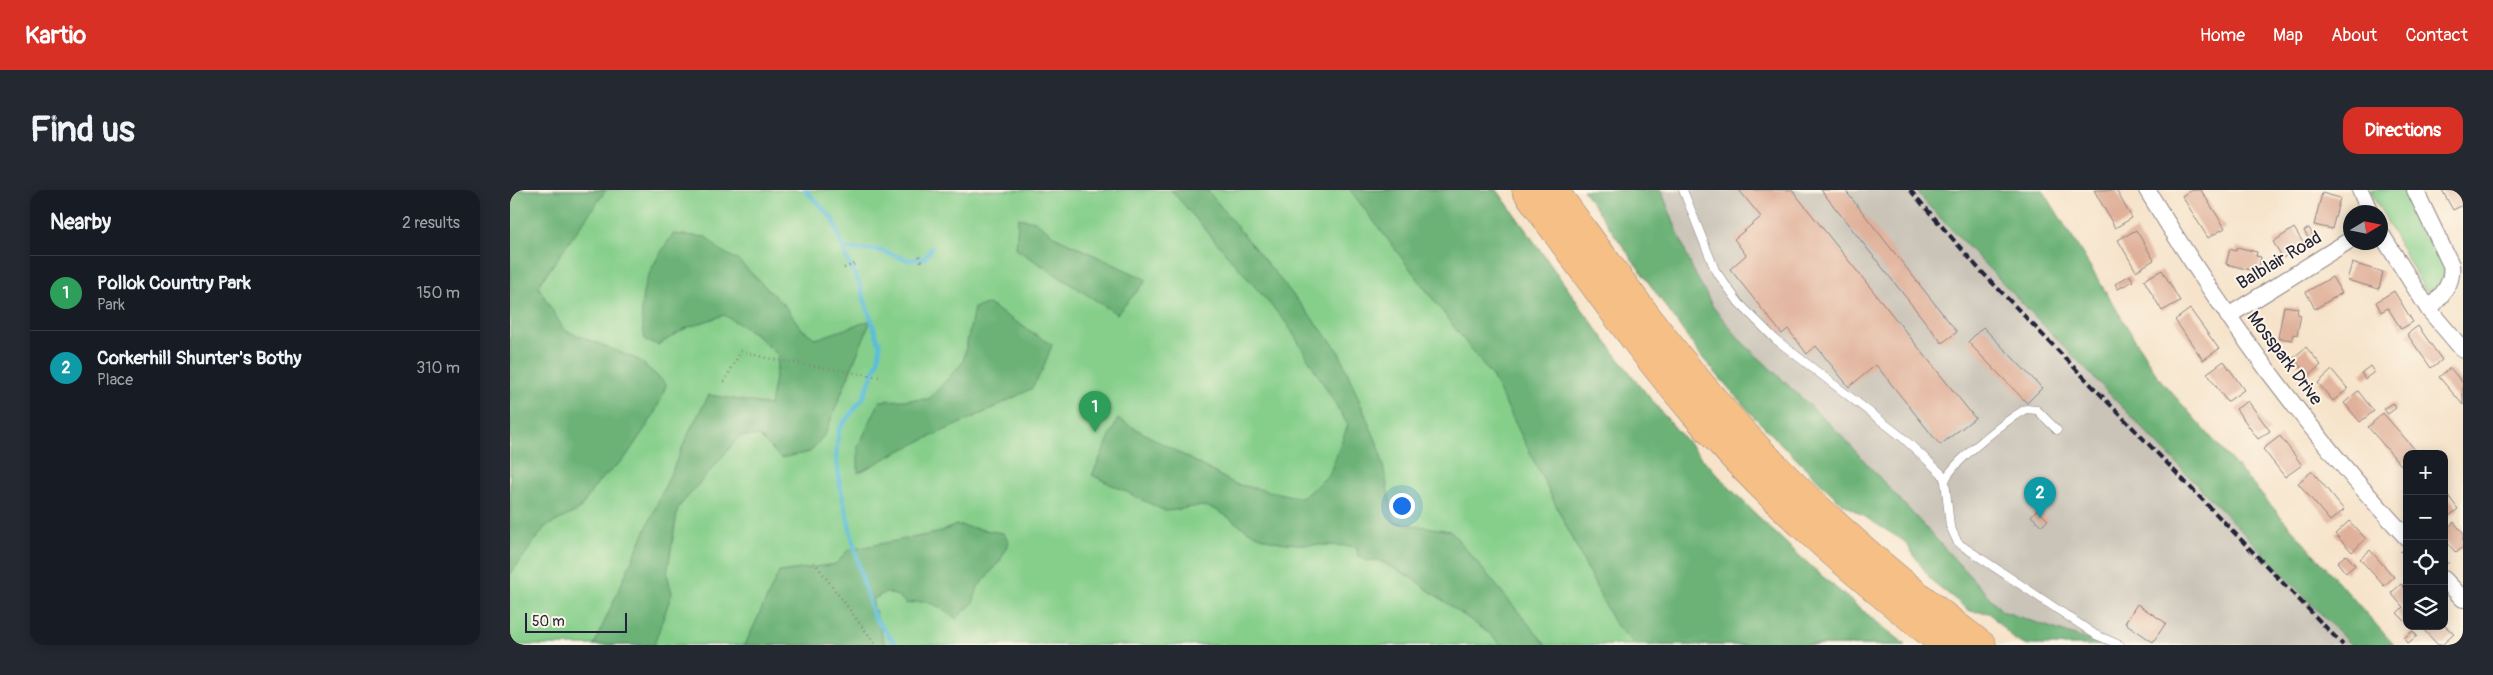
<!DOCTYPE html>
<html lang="en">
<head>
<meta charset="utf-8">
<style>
  :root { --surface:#171b24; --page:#242831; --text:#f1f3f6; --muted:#9ea1a6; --line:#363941; --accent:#d93025 }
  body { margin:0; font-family:Pangolin,sans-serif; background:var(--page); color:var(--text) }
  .controls { position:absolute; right:15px; bottom:15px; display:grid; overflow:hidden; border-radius:10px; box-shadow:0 2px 12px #0003 }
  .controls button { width:45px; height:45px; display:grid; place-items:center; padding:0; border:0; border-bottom:1px solid var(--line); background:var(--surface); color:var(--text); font:25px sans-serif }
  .compass { position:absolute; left:1833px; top:15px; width:45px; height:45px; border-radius:50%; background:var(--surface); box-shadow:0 2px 12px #0003; rotate:80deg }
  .scale { position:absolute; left:15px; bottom:12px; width:102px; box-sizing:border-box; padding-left:5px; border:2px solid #22223b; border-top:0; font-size:14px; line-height:18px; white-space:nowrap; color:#22223b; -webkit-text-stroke:4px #fcf5e5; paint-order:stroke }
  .you { position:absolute; left:891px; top:315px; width:18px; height:18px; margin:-12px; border:4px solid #fff; border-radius:50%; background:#1a73e8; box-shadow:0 0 0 8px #1a73e833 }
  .badge { display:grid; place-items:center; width:32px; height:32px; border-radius:50%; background:var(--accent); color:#fff; font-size:16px; font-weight:700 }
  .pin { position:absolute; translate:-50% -41px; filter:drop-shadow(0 1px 2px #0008) }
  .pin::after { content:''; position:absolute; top:26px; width:18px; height:15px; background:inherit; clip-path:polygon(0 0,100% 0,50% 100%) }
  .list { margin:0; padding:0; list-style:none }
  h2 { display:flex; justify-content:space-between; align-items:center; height:65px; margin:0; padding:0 20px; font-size:21px }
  h2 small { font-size:16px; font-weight:400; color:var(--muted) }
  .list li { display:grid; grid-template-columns:32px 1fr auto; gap:15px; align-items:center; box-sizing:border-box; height:75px; padding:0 20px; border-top:1px solid var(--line) }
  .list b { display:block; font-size:19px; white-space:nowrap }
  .list p { margin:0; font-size:16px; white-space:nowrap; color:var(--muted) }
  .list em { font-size:16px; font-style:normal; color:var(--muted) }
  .icon { flex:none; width:28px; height:28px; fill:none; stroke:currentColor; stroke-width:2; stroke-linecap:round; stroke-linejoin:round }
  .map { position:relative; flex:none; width:1953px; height:455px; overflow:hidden; border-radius:15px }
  header { display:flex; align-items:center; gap:30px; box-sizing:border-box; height:70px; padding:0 25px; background:var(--accent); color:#fff }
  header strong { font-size:24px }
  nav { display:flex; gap:28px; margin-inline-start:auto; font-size:18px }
  .intro { display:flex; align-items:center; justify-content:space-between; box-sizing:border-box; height:120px; padding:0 30px }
  h1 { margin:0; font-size:35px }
  .button { padding:12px 22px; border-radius:15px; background:var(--accent); color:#fff; font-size:18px; font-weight:700 }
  main { display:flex; gap:30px; padding:0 30px }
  aside { flex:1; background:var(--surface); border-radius:15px; box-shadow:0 2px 12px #0003 }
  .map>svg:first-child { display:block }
  .industrial { fill:#c9c3b8 }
  .green { fill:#86cf8b; stroke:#547863 }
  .forest { fill:#6cb277; stroke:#476a59 }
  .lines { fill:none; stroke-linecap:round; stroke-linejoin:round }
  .stream { stroke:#5bbdda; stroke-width:4.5 }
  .building { fill:#e0b09a }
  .service-casing { stroke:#8c8282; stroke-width:9 }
  .minor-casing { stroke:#8c8282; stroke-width:18 }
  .motorway-casing { stroke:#8c8282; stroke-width:29 }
  .path { stroke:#8c8282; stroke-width:2.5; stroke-dasharray:1 4; stroke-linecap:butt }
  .service { stroke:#fff; stroke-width:8 }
  .minor { stroke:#fff; stroke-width:16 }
  .motorway { stroke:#f5bf86; stroke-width:28 }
  .rail { stroke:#22223b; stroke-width:4; stroke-dasharray:8 4; stroke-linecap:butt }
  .labels { text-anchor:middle; stroke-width:4; stroke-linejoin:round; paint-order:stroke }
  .street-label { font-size:18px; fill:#22223b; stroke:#fcf5e5 }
</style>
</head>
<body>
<header>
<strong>Kartio</strong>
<nav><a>Home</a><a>Map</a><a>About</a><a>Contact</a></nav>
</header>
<div class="intro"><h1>Find us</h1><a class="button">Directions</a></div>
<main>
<aside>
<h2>Nearby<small>2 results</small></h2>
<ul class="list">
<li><span class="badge" style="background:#2e9e5b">1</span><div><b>Pollok Country Park</b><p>Park</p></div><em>150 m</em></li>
<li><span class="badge" style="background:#0f9aa8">2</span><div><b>Corkerhill Shunter's Bothy</b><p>Place</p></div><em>310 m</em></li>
</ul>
</aside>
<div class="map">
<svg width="1953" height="455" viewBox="0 0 1953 455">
  <rect width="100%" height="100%" fill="#fcf5e5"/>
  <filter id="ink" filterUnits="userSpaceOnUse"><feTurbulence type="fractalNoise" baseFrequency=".02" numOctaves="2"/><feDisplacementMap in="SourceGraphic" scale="10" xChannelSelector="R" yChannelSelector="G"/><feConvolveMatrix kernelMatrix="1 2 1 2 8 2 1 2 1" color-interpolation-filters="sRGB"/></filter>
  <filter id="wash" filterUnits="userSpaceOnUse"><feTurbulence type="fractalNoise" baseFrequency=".0096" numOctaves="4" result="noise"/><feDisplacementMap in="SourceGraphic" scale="20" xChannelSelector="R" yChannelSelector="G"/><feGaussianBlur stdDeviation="1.12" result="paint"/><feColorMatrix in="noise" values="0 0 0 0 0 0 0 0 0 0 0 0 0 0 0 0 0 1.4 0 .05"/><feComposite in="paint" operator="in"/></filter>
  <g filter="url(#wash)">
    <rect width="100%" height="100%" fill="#f6e3ca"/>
    <polygon class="industrial" points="1151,0 1406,0 1416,13 1841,455 1592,455 1492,421 1326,240 1232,152 1203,117 1182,78"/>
    <g class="green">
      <path d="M0,0H987C1041,74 1094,154 1153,224C1226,310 1307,387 1396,455H0Z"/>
      <polygon points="1860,0 1898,0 1937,80 1930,98 1922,102 1914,99"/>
    </g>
    <g class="forest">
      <polygon points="0,0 96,0 28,96 54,140 129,170 156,194 152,207 142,228 115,268 88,292 69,320 35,337 0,385"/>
      <path d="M661,0H697L828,160L870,260L884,332L941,341L1036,455H991L980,444L900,387L868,370L856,371L848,365L847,357C817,353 778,358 751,347C734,341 721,327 704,319C689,312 670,321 655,321L582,285L608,229L725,294L792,308L819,285L838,235L778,135Z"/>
      <path d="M840,0H987C1041,74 1094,154 1153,224C1226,310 1307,387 1396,455H1126L1104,433L983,188Z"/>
      <polygon points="1073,0 1151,0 1182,78 1203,117 1232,152 1326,240 1492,421 1592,455 1515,455 1505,450 1479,423 1460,421 1422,391 1394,351 1329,311 1244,227 1190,165"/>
      <polygon points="1406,0 1533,0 1648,187 1884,455 1841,455 1416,13"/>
      <polygon points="508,28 525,31 546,47 637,90 607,124 506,59"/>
      <path d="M163,44L196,47L211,61L228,70L274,115L292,139L306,149L361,130L315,244L300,262L271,268L249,246H230L168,318L157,384L162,403L144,455H84L182,236L199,205L260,215L269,166L244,143L214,125L176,138L148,155L135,150C125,102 137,83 163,44Z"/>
      <polygon points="478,114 542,155 532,181 521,199 473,223 391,260 348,283 348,257 370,211 419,209 453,172 464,118"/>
      <path d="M446,335L493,343L499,352L490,371L468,397L463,413L446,429C431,416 417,408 397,414L388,406L376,402L362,410L375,455H235L269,382L326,374L338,360L427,343Z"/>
    </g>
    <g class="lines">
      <g class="stream">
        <polyline points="295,0 323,29 337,69 349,93 370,156 368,171 353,208 329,239 326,265 330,296 351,385 364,427 386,455"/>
        <polyline points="334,59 369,60 398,70 415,68 422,57"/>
      </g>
    </g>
    <g id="blocks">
      <g class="building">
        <polygon points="1229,0 1282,0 1465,228 1430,255 1366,175 1339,197 1306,156 1297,164 1278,139 1272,144 1220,79 1236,65 1224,49 1251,27"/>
        <polygon points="1311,0 1335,0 1447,142 1432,153"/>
        <polygon points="1584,0 1606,0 1622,28 1605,38"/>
        <polygon points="1681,0 1691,0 1715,38 1698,48 1672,6"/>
        <polygon points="1932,0 1953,0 1953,15 1943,20"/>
        <polygon points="1812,3 1830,8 1822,39 1804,35"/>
        <polygon points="1784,38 1794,54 1773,68 1763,52"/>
        <polygon points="1799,38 1805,49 1800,51 1794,41"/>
        <polygon points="1626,40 1644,70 1626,81 1608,50"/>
        <polygon points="1727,57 1747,62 1746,66 1751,67 1748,82 1716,74 1720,59 1726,61"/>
        <polygon points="1842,73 1873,82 1869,99 1837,90"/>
        <polygon points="1652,80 1670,111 1652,121 1634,90"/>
        <polygon points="1620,85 1623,91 1608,99 1605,94"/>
        <polygon points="1822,87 1832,103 1805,119 1796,102"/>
        <polygon points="1884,101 1903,132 1891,139 1878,118 1871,122 1866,112"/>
        <polygon points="1774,116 1788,118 1787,124 1791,125 1787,145 1783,144 1782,150 1768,148"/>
        <polygon points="1680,119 1709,159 1693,170 1665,130"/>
        <polygon points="1908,136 1932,170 1921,178 1897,144"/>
        <polygon points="1473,137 1532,198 1517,213 1458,152"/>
        <polygon points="1796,157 1811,175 1798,186 1783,168"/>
        <polygon points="1714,171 1734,200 1717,212 1697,183"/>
        <polygon points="1860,176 1864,182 1855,189 1851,183"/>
        <polygon points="1940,178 1953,193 1953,215 1929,187"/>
        <polygon points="1822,180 1838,199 1823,211 1808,193"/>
        <polygon points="1848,201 1864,221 1850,232 1834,213"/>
        <polygon points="1738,211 1760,241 1748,249 1726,219"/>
        <polygon points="1883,213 1886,218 1878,224 1874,219"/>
        <polygon points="1873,223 1907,262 1897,264 1897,271 1891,275 1858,237"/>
        <polygon points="1770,246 1792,275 1775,287 1753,259"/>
        <polygon points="1802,281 1834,320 1820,331 1788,293"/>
        <polygon points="1934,300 1948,319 1934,330"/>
        <polygon points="1527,320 1538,330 1532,336 1521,326"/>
        <polygon points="1839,331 1856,349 1842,362 1825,344"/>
        <polygon points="1944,332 1953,343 1953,357 1946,363 1934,349 1934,341"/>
        <polygon points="1860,360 1884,387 1874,396 1850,369"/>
        <polygon points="1836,365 1845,375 1836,383 1827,372"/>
        <polygon points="1891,394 1897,400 1897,433 1887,423 1893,417 1881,403"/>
        <polygon points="1627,414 1656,433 1643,452 1615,433"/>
        <polygon points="1934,435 1944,444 1932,455 1928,455 1912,438"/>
        <polygon points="1903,441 1907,446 1898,453 1894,448"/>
      </g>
    </g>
  </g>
  <g filter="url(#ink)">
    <use href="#blocks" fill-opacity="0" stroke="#8c8282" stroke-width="1"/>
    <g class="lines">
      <defs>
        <g id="service">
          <polyline points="1173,0 1205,80 1229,113 1265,149 1392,247 1432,284 1435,291 1440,336 1448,353 1586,445 1610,455"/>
          <path d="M1435,291C1440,274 1499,228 1516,219L1527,220L1547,240"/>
        </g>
        <g id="minor">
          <path d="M1637,0C1712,124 1798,242 1897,348"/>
          <polyline points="1850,0 1860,22"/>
          <path d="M1905,0L1941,75C1944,94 1931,105 1919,120"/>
          <polyline points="1870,42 1919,120 1953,160"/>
          <polyline points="1718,126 1840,50"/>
          <polyline points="1934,389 1953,409"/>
        </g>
        <g id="motorway">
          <path d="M1016,0C1070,76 1124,153 1185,224C1259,311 1345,385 1435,455"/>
          <path d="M1044,0C1103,80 1160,162 1227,236C1301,318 1384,389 1472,455"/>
        </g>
      </defs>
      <use href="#service" class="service-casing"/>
      <use href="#minor" class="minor-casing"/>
      <use href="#motorway" class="motorway-casing"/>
      <g class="path">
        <polyline points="409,66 411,72"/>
        <polyline points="334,78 345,74"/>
        <polyline points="214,192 231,161 256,168 369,187"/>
        <polyline points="1891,361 1897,368"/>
        <polyline points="1934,369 1940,375"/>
        <polyline points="304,372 366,455"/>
      </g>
      <use href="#service" class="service"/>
      <use href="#minor" class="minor"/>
      <use href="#motorway" class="motorway"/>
      <polyline class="rail" points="1400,0 1469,79 1833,455"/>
    </g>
  </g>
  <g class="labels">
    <g class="street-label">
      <text transform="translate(1769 70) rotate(-31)" y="6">Balblair Road</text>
      <text transform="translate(1775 168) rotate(53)" y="6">Mosspark Drive</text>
    </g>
  </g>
</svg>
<div class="controls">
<button>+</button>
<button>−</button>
<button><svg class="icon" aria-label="locate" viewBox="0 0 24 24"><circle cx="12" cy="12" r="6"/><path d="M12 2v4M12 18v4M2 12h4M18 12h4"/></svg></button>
<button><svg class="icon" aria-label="layers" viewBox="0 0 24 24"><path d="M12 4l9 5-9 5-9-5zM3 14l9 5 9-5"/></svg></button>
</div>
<svg class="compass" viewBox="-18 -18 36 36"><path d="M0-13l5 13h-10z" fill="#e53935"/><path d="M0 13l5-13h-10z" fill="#9ea1a6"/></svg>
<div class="scale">50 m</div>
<div class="you"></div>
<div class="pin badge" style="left:585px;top:242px;background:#2e9e5b">1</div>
<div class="pin badge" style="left:1530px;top:328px;background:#0f9aa8">2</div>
</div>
</main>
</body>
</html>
